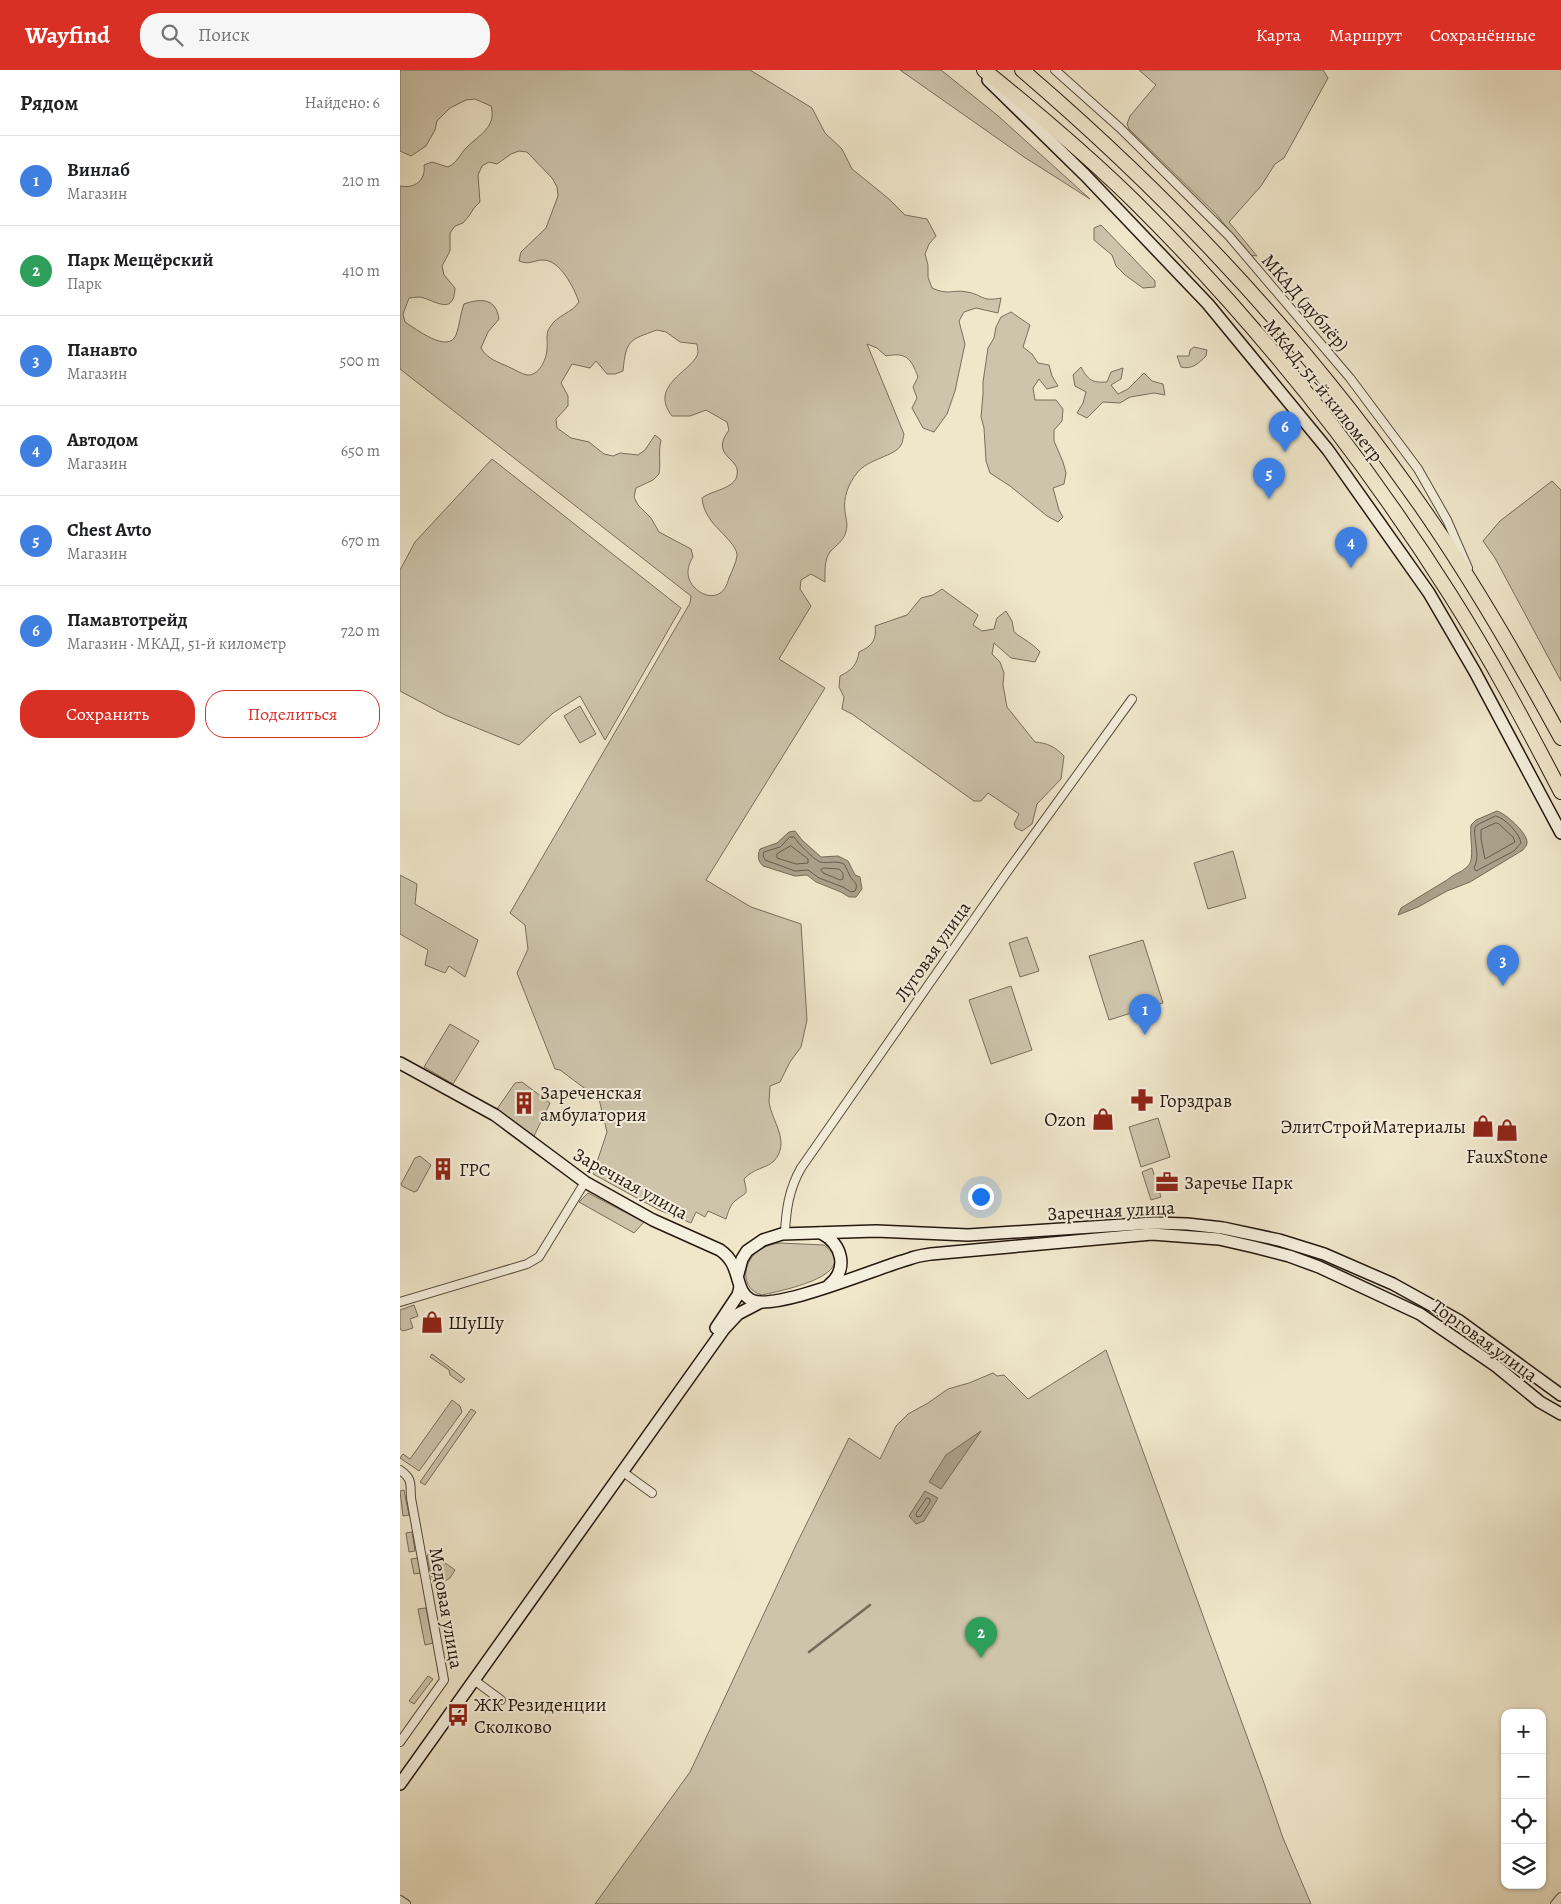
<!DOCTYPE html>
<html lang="ru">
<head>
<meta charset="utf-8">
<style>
  :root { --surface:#fff; --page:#f6f6f6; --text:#202124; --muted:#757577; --line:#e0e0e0; --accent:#d93025 }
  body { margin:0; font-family:Alegreya,serif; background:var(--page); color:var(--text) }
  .controls { position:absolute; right:15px; bottom:15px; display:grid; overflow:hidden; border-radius:10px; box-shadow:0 1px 4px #0004 }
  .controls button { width:45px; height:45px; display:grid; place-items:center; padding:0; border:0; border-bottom:1px solid var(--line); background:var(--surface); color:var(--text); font:25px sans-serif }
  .you { position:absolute; left:580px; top:1126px; width:18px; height:18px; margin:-12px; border:4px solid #fff; border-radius:50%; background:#1a73e8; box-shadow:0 0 0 8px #1a73e833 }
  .badge { display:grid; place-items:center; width:32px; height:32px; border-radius:50%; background:var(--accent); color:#fff; font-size:16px; font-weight:700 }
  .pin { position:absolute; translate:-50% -41px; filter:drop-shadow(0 1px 2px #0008) }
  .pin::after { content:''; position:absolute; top:26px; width:18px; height:15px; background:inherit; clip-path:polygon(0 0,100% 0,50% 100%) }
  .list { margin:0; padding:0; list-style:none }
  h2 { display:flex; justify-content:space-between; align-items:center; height:65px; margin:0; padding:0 20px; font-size:21px }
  h2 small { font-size:16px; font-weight:400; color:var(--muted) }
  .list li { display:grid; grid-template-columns:32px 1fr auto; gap:15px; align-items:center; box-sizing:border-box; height:90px; padding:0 20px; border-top:1px solid var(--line) }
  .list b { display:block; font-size:19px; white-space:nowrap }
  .list p { margin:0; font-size:16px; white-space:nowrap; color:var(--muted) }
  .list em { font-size:16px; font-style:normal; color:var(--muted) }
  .actions { display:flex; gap:10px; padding:15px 20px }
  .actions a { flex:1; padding:11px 0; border:1px solid var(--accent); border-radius:20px; text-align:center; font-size:18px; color:var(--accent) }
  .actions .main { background:var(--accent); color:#fff }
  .icon { flex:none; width:28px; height:28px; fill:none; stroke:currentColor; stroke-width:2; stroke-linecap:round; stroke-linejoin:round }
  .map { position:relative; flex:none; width:1161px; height:1834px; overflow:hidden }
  header { display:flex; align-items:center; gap:30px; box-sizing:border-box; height:70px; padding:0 25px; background:var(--accent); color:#fff }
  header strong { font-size:24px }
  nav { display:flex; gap:28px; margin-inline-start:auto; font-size:18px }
  .search { width:350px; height:45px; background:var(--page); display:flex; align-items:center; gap:12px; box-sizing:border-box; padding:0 18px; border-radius:20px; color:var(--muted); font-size:19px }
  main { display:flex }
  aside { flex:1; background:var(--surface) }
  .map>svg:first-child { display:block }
  .green { fill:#cdc4ab; stroke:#786e5d; fill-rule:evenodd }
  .water { fill:#aba18b; stroke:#756a59 }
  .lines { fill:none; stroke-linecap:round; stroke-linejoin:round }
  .shore { stroke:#685c4d; stroke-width:1 }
  .stream { stroke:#756a59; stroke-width:2.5 }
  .street-casing { stroke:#574c3e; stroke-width:10 }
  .secondary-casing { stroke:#24180f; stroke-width:14 }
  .highway-casing { stroke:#24180f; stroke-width:16 }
  .street { stroke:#f5efdd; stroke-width:8 }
  .secondary { stroke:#f5efdd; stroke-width:11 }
  .highway { stroke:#f0e7cb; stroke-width:14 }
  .labels { text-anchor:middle; stroke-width:4; stroke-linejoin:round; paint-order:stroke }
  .street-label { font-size:19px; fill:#24180f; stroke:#f5efdd }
  .poi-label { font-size:19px; fill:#24180f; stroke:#f5efdd; text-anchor:start }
</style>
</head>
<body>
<header>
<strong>Wayfind</strong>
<div class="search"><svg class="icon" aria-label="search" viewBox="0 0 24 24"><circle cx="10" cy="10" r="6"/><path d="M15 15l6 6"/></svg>Поиск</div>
<nav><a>Карта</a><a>Маршрут</a><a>Сохранённые</a></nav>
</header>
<main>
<aside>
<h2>Рядом<small>Найдено: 6</small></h2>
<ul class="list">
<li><span class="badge" style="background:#3f7fe0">1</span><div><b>Винлаб</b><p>Магазин</p></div><em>210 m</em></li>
<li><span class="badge" style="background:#2e9e5b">2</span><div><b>Парк Мещёрский</b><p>Парк</p></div><em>410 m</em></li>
<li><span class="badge" style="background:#3f7fe0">3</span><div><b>Панавто</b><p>Магазин</p></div><em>500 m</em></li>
<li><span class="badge" style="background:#3f7fe0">4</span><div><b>Автодом</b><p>Магазин</p></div><em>650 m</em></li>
<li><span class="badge" style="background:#3f7fe0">5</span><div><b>Chest Avto</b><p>Магазин</p></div><em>670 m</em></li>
<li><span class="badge" style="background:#3f7fe0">6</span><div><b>Памавтотрейд</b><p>Магазин · МКАД, 51-й километр</p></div><em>720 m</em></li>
</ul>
<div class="actions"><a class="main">Сохранить</a><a>Поделиться</a></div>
</aside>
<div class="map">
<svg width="1161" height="1834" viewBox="0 0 1161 1834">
  <rect width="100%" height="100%" fill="#f0e7cb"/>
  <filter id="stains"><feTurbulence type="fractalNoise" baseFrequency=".004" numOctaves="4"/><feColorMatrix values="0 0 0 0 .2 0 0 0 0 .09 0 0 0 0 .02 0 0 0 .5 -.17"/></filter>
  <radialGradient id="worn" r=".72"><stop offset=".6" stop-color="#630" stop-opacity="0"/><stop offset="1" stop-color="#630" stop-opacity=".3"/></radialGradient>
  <g class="green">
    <path d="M0,0H350L412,38L425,63L442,79L452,99L489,129L505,145L527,149L536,166L529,174L525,184L528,195V207L532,218C549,226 553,219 567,222C584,225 581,232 601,228L598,243L576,238L564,242L559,251L565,274L555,321L547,344L534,362L523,358L512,338L517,328L513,317L518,307C511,288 506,282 486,286L477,278L467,274L504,364C503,367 503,372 501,375C496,386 467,389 457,403C448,414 443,428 445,442C446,448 448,455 446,461C444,471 436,475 430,482C424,490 425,502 425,512L411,504L401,510L400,519L411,536L379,589L425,618L306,810L351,837L401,854L407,950L401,977L390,992L380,1012L370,1016C370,1021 369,1027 369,1032C372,1052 391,1072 374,1091C365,1099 354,1098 344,1109C348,1127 347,1121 335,1131C330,1135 328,1143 326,1149L308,1141L305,1147L296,1142L291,1153L259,1140L193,1104L207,1062L199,1029L160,1000L155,999L117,903L128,879L125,855L110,843L290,533L291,526L0,299V116C15,119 26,110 24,95L32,92L48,97C58,92 59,85 67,77C79,65 97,57 91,36L75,29L66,30L50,38L37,51L35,60L26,76L11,86L0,81ZM119,81L127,82L152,108L157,117L158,126L146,158L121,182L119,191C130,195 131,191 142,190C160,189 174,218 179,232C172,243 157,245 150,257C145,264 148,271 147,280C146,290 139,306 127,305C121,304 114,299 109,297C98,292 87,289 81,278L88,262L99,249C96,228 81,228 64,234C60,244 60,255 56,265C48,284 16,259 5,252L3,244L9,228C12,228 15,227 18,227C31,227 54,249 55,218L44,205L42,196L50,181V163L55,156L63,153L69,146L74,138L80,132L78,105L82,96L89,92L97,94L111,84ZM257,260L266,262L280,272L297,274C297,274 298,281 298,282C296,300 247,314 272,346H290L306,340L327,352L329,360C309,387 341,387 337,405C335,419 312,420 302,428C303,436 305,442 310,449C316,459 338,475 337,486C336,493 332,501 329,508C327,515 324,523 316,525C309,527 301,524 295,518C286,509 286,498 293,487L291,479L259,462L251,448L238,435L234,427L236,418L253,410L259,404C261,392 258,381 261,370L255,365L245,380L238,385L220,383L213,386L204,384L189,372L171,368L157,358L156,349L168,336V326L161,313L172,294L190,298L196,291L207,304H215L223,301C226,270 229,270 257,260Z"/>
    <polygon points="500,0 541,0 597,45 690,129 624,87"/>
    <polygon points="739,0 923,0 928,8 884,88 875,94 861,116 829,152 857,186 849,185 816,144 729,59 727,54 730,46 756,15"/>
    <polygon points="701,155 755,211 755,217 743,218 725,205 716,196 712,185 694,170 694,158"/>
    <polygon points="611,242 630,255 623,277 632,284 638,293 649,295 652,306 658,316 647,319 639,309 633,318 635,330 656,330 663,339 662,351 654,360 654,371 663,392 666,403 664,414 653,418 659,440 663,447 658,452 647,446 610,416 590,403 586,391 584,358 581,347 583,324 583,312 588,278 594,268 596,257 601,247"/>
    <path d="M794,277L807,280L806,286C799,293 792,300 781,297L777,286H789L790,280Z"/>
    <path d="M681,297C688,310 692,313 707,312L711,302L723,298L721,309L711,315L718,324L728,319L744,303L752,311L763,314L765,325L754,323L730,327L720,333L703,332L687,348L677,343L683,333L686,322L675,316L673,305Z"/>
    <polygon points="92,389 281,538 205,670 180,626 153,643 119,675 45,645 0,621 0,500 15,472"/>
    <polygon points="1152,411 1161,420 1161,611 1095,488 1083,471 1100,451"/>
    <path d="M542,519L578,545L573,555L582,561L594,559L597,548L606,541L612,551L614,562C623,569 632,573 640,582L635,592L611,588L594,573L592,584L600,592L604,603L603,615L607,637L635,672C648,673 655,677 664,686L661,709L637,734L632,754L622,761L616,758L614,754L619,744L588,723L581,731H574L452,644L442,639L444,627L439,617L440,606C452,600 457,595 459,582C472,576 477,570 475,556L507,545L521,528L533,525Z"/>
    <polygon points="180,636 196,664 180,673 164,646"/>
    <polygon points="833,781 846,828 808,839 794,793"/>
    <polygon points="0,805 17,814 15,834 78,870 65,907 49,896 45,903 25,895 28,880 0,864"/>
    <polygon points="627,867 639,901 620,907 609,873"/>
    <polygon points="743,870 763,933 709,950 689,886"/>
    <polygon points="611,916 632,980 591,994 569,930"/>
    <polygon points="50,954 79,971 53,1014 24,997"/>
    <polygon points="122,1012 150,1033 134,1066 97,1039 115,1013"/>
    <polygon points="758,1048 770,1087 741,1097 729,1057"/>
    <polygon points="20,1086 31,1095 17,1121 14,1122 2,1116 1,1114 15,1088"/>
    <polygon points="752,1098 761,1127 751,1130 742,1102"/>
    <polygon points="188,1123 244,1152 234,1163 179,1132"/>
    <path d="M380,1173L424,1175C464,1205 380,1221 362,1225C340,1219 342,1193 358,1181C365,1176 372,1174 380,1173Z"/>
    <polygon points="14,1235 18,1246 10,1249 13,1258 3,1261 0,1259 0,1240"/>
    <polygon points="706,1280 864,1713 883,1768 911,1834 195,1834 290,1702 396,1475 449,1368 480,1389 496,1356 508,1344 528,1333 548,1319 569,1313 593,1303 597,1306 604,1305 628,1329"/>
    <polygon points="32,1284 65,1309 61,1313 50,1305 49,1300 30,1287"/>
    <polygon points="52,1330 60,1336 62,1342 19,1401 0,1388 3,1384 10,1389"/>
    <polygon points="71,1339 76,1342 25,1415 20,1412"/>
    <polygon points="4,1420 9,1445 3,1446 0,1421"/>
    <polygon points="12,1462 15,1481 9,1482 6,1463"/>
    <polygon points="30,1482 55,1500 50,1508 41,1513 31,1506 27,1486"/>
    <polygon points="18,1488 21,1503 14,1504 11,1489"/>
    <polygon points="26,1538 33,1573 25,1575 18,1539"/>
    <polygon points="28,1606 33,1609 14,1634 9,1631"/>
  </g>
  <g class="water">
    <path d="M1097,741C1105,743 1128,763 1127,773C1127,776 1124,778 1123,780L1070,812L1047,821L1018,837L998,845L1001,838L1047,810C1053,804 1061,803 1067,797C1076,790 1069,768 1071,755L1076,750Z"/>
    <path d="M395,761L402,770L421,787L438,786L448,791L455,805L460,807L462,819L456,827H449L441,822L416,812L407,805L395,806L363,796C358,791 357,786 360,779L377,773L389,762Z"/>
    <polygon points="581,1361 541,1419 529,1412 546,1385"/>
    <polygon points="525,1421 538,1428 524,1451 516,1454 509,1446"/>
  </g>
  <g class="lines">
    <g class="shore">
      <path d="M1096,746C1105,748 1120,764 1121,773L1114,781L1076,801L1074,798C1081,785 1073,771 1075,757L1079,754Z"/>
      <polygon points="1096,753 1099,754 1113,767 1115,772 1085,789 1081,769 1081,760"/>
      <path d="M390,767H394C398,773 413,789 420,792C429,794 436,790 444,794C447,799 448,802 450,806C454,813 459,813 455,821L451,822L443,817L419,808L408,800L395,801L365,790L363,786L364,782L380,777Z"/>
      <polygon points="391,776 408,789 408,793 396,794 377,788 377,784"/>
      <polygon points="424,798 439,799 443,803 443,809 440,810 423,803 421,800"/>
      <polygon points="527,1428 530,1429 530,1432 521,1446 517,1447 516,1444"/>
    </g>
    <polyline class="stream" points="409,1582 470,1535"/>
    <defs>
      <g id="street">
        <polyline points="655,0 720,58 829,166 950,308 1018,399 1047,450 1068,498"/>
        <path d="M385,1163C386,1140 389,1119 401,1098L607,802L732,629"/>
        <polyline points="0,1232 127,1194 139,1187 185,1112"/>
        <path d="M0,1400C13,1409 10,1414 11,1428L44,1610L0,1672"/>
        <polyline points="223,1402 252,1423"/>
        <polyline points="74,1610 101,1630"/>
        <polyline points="0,1830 6,1834"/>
        <polyline points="1155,1834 1161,1827"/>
      </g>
      <g id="secondary">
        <polyline points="588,10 685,105 808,234 928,380 1029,523 1075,602 1161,763"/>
        <path d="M0,993L95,1045L185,1112L253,1150L320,1180C343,1196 333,1220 351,1230C375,1242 479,1197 509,1189C516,1186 524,1185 531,1184L752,1164L819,1169L854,1177L889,1186L919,1197L1020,1244L1096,1296L1140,1332L1161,1344"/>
        <path d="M421,1163C442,1174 449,1199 429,1215"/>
        <polyline points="338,1204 342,1189 347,1181 363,1170 382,1164 476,1161 568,1165 754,1153 787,1154 823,1158 879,1170 924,1184 993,1214 1058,1250 1161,1325"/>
        <polyline points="316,1258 338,1225 340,1217"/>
        <polyline points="0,1714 324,1259 338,1244 359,1233"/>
      </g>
      <g id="highway">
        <path d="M584,0C636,42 687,85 735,132C854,250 962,385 1051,526C1091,589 1126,655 1161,722"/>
        <path d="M622,0C781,136 926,293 1042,467C1085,532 1124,600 1161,668"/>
      </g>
    </defs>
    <use href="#street" class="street-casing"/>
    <use href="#secondary" class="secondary-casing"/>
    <use href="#highway" class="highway-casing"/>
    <use href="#street" class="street"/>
    <use href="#secondary" class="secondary"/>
    <use href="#highway" class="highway"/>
  </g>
  <defs>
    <symbol id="pharmacy-bare" viewBox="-9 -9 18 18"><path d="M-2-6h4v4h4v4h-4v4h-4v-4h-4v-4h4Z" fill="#8f2418" stroke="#f5efdd" stroke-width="2.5" paint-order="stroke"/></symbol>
    <symbol id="building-bare" viewBox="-9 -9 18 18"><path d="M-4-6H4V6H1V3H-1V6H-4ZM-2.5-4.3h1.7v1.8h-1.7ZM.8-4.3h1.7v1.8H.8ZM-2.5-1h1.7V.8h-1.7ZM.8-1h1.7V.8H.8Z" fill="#8f2418" stroke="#f5efdd" stroke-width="2.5" paint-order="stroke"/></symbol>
    <symbol id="shop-bare" viewBox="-9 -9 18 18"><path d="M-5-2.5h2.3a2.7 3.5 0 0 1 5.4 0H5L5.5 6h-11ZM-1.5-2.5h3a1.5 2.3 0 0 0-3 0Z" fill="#8f2418" stroke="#f5efdd" stroke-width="2.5" paint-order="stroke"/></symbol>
    <symbol id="office-bare" viewBox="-9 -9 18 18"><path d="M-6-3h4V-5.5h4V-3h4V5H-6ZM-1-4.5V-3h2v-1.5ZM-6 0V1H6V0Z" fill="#8f2418" stroke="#f5efdd" stroke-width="2.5" paint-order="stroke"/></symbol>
    <symbol id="bus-bare" viewBox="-9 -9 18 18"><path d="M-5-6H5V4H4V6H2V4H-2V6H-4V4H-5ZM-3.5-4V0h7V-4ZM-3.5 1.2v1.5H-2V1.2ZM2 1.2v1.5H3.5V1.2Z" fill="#8f2418" stroke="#f5efdd" stroke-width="2.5" paint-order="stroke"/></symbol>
  </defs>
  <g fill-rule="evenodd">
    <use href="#pharmacy-bare" x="726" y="1014" width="32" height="32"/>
    <use href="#building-bare" x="108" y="1017" width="32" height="32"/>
    <use href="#shop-bare" x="687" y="1033" width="32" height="32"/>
    <use href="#shop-bare" x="1067" y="1040" width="32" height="32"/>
    <use href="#shop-bare" x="1091" y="1044" width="32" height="32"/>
    <use href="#building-bare" x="27" y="1083" width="32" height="32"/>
    <use href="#office-bare" x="751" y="1096" width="32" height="32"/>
    <use href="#shop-bare" x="16" y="1236" width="32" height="32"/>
    <use href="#bus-bare" x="42" y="1629" width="32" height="32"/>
  </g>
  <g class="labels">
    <g class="street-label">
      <text transform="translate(906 232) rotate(49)" y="7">МКАД (дублёр)</text>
      <text transform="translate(924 320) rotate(51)" y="7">МКАД, 51-й километр</text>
      <text transform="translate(532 881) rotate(-55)" y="7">Луговая улица</text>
      <text transform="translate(231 1113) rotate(29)" y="7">Заречная улица</text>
      <text transform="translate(711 1140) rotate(-3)" y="7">Заречная улица</text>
      <text transform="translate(1085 1270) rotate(36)" y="7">Торговая улица</text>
      <text transform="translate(47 1538) rotate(80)" y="7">Медовая улица</text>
    </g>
    <g class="poi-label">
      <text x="140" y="1029">Зареченская<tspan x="140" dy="22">амбулатория</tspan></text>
      <text x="759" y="1037">Горздрав</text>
      <text x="686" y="1056" text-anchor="end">Ozon</text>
      <text x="1066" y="1063" text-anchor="end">ЭлитСтройМатериалы</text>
      <text x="1107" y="1093" text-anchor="middle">FauxStone</text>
      <text x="59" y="1106">ГРС</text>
      <text x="784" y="1119">Заречье Парк</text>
      <text x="48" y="1259">ШуШу</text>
      <text x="74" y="1641">ЖК Резиденции<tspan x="74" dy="22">Сколково</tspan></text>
    </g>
  </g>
  <rect width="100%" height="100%" filter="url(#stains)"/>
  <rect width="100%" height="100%" fill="url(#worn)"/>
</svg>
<div class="controls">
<button>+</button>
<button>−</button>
<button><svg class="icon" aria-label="locate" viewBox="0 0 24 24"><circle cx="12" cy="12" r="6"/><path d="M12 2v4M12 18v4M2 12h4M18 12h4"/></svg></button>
<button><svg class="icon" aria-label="layers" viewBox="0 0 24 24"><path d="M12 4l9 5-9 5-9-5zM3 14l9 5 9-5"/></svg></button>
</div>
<div class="you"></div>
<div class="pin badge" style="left:745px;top:965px;background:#3f7fe0">1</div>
<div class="pin badge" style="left:581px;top:1588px;background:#2e9e5b">2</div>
<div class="pin badge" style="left:1103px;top:916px;background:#3f7fe0">3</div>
<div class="pin badge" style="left:951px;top:498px;background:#3f7fe0">4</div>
<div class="pin badge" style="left:869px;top:429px;background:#3f7fe0">5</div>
<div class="pin badge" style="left:885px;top:382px;background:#3f7fe0">6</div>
</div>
</main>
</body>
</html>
